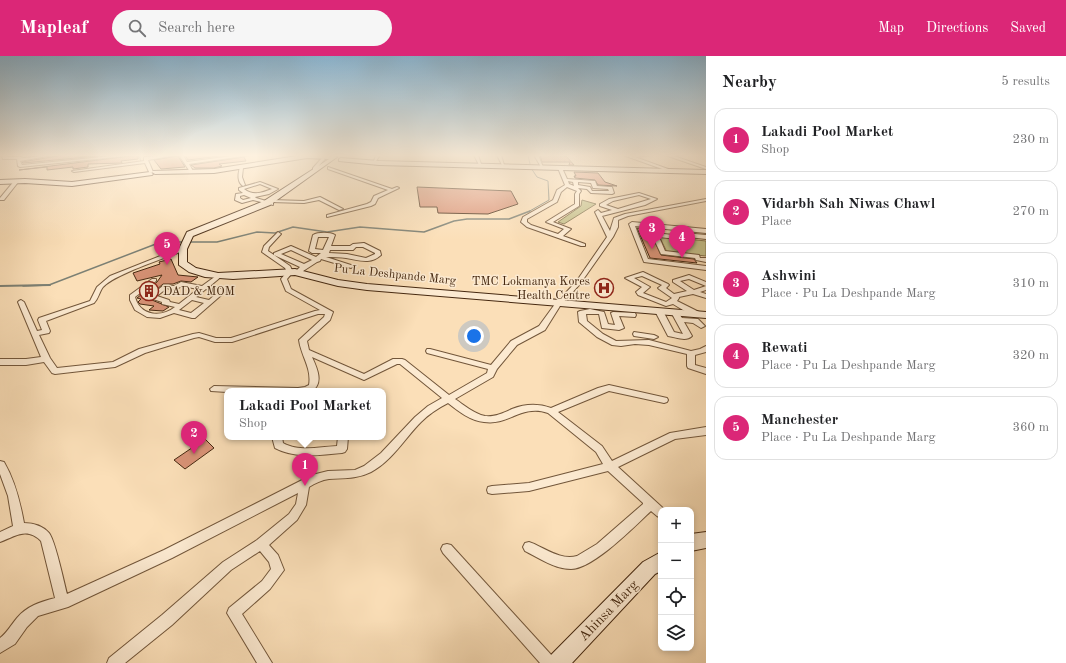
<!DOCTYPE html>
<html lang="en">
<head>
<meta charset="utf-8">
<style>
  :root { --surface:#fff; --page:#f6f6f6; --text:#202124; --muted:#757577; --line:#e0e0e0; --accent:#db2777 }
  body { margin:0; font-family:"Old Standard TT",serif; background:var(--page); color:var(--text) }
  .controls { position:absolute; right:12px; bottom:12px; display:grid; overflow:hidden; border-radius:8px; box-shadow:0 2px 6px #0003 }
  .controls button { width:36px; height:36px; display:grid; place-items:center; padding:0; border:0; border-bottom:1px solid var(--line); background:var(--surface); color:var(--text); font:20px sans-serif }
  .you { position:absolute; left:474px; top:280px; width:14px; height:14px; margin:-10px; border:3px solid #fff; border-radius:50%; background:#1a73e8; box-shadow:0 0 0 6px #1a73e833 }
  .badge { display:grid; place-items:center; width:26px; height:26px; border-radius:50%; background:var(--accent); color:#fff; font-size:13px; font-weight:700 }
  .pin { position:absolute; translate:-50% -33px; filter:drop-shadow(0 1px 2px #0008) }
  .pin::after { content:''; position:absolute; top:21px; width:14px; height:12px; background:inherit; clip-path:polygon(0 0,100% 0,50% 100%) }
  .popup { position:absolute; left:224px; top:332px; width:162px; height:52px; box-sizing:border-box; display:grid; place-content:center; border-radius:8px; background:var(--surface); filter:drop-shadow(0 1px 3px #0005); font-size:13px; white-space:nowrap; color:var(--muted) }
  .popup b { font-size:15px; color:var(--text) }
  .popup::after { content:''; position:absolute; left:50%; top:100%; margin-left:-8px; border:8px solid transparent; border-top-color:var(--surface) }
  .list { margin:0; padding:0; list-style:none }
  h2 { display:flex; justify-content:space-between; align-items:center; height:52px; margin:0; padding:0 16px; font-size:17px }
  h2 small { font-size:13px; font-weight:400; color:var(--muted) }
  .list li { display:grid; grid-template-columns:26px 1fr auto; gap:12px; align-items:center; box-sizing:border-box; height:64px; margin:0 8px 8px; padding:0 8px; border:1px solid var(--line); border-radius:12px }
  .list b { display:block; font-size:15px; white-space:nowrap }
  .list p { margin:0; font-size:13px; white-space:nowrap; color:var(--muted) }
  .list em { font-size:13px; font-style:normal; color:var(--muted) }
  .icon { flex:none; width:22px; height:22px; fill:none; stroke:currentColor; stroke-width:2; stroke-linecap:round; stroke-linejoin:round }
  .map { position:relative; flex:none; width:706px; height:607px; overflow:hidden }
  header { display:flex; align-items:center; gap:24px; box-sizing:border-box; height:56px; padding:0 20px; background:var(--accent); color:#fff }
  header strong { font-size:19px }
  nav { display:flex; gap:22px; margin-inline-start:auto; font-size:14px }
  .search { width:280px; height:36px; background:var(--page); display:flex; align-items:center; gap:10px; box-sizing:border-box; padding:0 14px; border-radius:22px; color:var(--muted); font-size:15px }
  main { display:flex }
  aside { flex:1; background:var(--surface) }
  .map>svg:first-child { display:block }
  .green { fill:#c5c08a; stroke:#85744d }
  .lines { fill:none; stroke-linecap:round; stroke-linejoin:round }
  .stream-far2 { stroke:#7c8074; stroke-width:1 }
  .stream-far1 { stroke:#7c8074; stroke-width:1.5 }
  .stream { stroke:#7c8074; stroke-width:2 }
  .building { fill:#da9478; stroke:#452810 }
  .street-casing { stroke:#72563a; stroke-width:2 }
  .secondary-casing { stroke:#452810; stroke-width:2 }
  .street { fill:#fcead1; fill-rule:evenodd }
  .secondary { fill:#fcead1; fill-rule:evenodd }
  .labels { text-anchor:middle; stroke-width:3; stroke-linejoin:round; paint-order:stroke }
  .street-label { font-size:12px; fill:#452810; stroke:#fcead1 }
  .poi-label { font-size:12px; fill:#452810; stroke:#fcead1; text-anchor:end }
  .near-street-label { font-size:14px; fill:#452810; stroke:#fcead1 }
</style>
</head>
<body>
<header>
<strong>Mapleaf</strong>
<div class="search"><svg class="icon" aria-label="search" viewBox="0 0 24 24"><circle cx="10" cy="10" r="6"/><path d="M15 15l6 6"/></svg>Search here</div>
<nav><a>Map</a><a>Directions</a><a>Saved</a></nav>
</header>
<main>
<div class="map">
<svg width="706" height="607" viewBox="0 0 706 607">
  <rect width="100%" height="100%" fill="#fbdfb8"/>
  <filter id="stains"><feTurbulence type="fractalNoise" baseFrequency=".005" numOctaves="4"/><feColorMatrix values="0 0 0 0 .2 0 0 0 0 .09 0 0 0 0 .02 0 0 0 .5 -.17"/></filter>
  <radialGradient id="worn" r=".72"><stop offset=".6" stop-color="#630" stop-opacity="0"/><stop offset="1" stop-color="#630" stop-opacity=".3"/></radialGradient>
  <g class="green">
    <polygon points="582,144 596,148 564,168 558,166 581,150"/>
    <polygon points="659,180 706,185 706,200 667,196"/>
  </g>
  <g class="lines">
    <g class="stream-far2">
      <polyline points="139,99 141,106"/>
      <polyline points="528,99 530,108"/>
      <polyline points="528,156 549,144 548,125 537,121 531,112"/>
    </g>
    <g class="stream-far1">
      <polyline points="191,186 217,186 257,176 275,177 293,171 327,176 360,171 424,176 454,165 467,163 509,163 530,155"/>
      <polyline points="23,230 49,229 161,186 184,186"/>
    </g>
    <polyline class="stream" points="0,230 50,229"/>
  </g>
  <g class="building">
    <polygon points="63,99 77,99 78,101 108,99 23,107 22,106"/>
    <polygon points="138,99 138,103 121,105 122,107 88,108 88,111 73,113 73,111 47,114 47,111 19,114"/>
    <polygon points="185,99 228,99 188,104"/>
    <polygon points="540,99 566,100 574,109 569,109 570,106 542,106"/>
    <polygon points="178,100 185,111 161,113 154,104"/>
    <polygon points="244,101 246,105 219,108 222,110 214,112 195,112 191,109"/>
    <polygon points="574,116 598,117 605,126 617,130 598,129 595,124 575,122 574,120 576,120"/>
    <polygon points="417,131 511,135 518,148 488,158 438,157 437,151 420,151"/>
    <polygon points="637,172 649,173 661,199 694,203 697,207 650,202"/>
    <polygon points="171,203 178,219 198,221 191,226 181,225 173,228 163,228 147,242 169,251 163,255 149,254 154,250 140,248 138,246 141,243 137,242 157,226 162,219 137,225 133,217 160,208 159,206"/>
    <polygon points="205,383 214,392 185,413 174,404"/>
  </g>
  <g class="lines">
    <defs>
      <g id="street">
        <polygon points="4,99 11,99 6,101 21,101 23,102 53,99 20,105 22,109 122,99 135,99 20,111 18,110 17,103 3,103 2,100"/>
        <polygon points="167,99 177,99 148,104 153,116 151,117 149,116 145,107 74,116 72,115 144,105 144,101"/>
        <polygon points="179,99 183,99 187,106 239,99 250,99 189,108 193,115 191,116 190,116"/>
        <polygon points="376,99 380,99 376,105 374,105"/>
        <polygon points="474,99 478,99 482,111 480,111"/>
        <polygon points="497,99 501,99 504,109 502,109"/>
        <polygon points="534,99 538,99 543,111 541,111"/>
        <polygon points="623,99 632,100 634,99 653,99 635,101 668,113 665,114"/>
        <polygon points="665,99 671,99 706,111 706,113"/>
        <polygon points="322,102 325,103 315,114 313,114 313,112"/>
        <path d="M240,111L243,112L242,121L245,129L243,130C237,126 238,118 240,111Z"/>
        <polygon points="328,111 392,133 397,131 399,132 378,142 375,148 371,150 327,161 327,159 367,148 371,146 374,140 388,134 328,113"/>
        <path d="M560,111L562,112L567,123L595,125L597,130L612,131L614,137L612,138L591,137L587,133L578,132L581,135L579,138V150L553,166L571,173L563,180L585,188V190H581L527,171L521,166L523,161L553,144L557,134L565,129L558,112ZM568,125L573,126L574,130L569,128ZM578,126L591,127L593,132L608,133L609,135H592L590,131L578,129ZM567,131L577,135L575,138V148L546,166L564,173L558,178L531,169L527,166V163L557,146L561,136Z"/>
        <polygon points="15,124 19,125 4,144 0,144 0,142"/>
        <path d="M260,126L278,133L269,138L255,141L256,142L273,147V149L253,144L242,147L235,144L236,138L243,137L239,134V132ZM260,128L272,133C262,137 253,140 244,133ZM244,139L251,142L243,144L240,142V140Z"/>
        <path d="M639,137L657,143L645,149L602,160L610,175L614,162L625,158L706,143V145L628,160L618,164V171L613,181L580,228L560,250L545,274L517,289L497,313L493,321L455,343C464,349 474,358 485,360C495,361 503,357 512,353C525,348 537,347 551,352L598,332L609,329L667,342L668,344L667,346L664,347L609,335L558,356L602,390L612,405L670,377L706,371V379L675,383L618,411L665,454H661V462L657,460L651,455C635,470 593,513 571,513C555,513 539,502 525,495L523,491L525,487L529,486C544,491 560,505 577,500L597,488L643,448V447L608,415L529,435L492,438L488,437L487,434L488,431L492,430L529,427L603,408L596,396L548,357C521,348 509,370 484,366C471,365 458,355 448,347C438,352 429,358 421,366C405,382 392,405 371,416C357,423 344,422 329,423C322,424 315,427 309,431L306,449L297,464L269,489L278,499L284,514L270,533L242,558L272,607H257L227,557L229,552L262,525L271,513L269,506L260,495L231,514L172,569L125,607H107L109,602L162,559L223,506L257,484L289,458L296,448L298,437L172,502L68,551L38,560L27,571L15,588L0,597V582C7,577 11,569 17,562C27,550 40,546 55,542L41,485C27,471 16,480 0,486V476L13,470L8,440L0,418V405L4,406C15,425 20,445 24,467C33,467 43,470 49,477C55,484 64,526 67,538L164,494L312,419L328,415L355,414L364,410L381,397L415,361L428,350L442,342L400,308H397L364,324L312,301C317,312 324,327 312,335H227V336L211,335L210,333L214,330L298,332L305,331L309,329C312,312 301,300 299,284L324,261L325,258H318L232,286H215L199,281L194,282L145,297L115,311L55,318L52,317L44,306L26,309H0V303H26L41,301L18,246L19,245L21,244L24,246L37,275L42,274L38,264L39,262L90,245L97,231L110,220L183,191L185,192V194C166,202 115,218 103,231C99,236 99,242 94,247L46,265L50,275L49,277L39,279L50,302L57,312L113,306L139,293L193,278L199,277L216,282H231L315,255L320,254L286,235L281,223L287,216L285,212L262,196L264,190L278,176L281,178L269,191L268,195L274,199V197L291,190L316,201L321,197H312L309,195L313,179C318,176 330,176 335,179L331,190H350L353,188L364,187L380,195L381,199C370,209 359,204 346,202C340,201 333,201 326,201L354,210L351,212L321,203L320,205L317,206L297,219L294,217L300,211L274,199L290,210L293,216L287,223L291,233L333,256L330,264L307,285L309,294L364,318L393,303H402L405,304L449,339L487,317L488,313L427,297L426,295L427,293H430L491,309L511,285L539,270L555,248L576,226L607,181L595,156L598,154L601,157L612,154L600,150V148L609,143ZM639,139L651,143L618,153L606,149L613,145ZM318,181H329L323,194L315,193ZM356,191H363L375,197V198L366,202L347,198L329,197L330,194H353ZM291,194L312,204L304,208L281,198Z"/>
        <polygon points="320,141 343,153 339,154 319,144 304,147 271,146 269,145 271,144 304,145"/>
        <polygon points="632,166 706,173 706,177 635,170 648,203 706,210 706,214 644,206 629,168"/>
        <polygon points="655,177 682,180 682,178 684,177 706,179 706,183 688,181 688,183 686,184 659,181 665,195 699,199 700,202 706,202 706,206 696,204 695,202 661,198 652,179"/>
        <path d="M643,216L668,228L669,229L666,232L674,238L687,235L673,226V224L689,219L706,226V230L689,223L680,225L694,234L706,230V234L700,236L706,238V242L693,238L679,241V242L677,245L699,256L700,258L699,260H693L673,248L666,250L638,239L636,236L642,231L625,222ZM642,220L662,229L658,232L659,233L672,242L666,246L643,237L650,231L634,222Z"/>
        <path d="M220,217L223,219L222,220L210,230L225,234L226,235L195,262H192L174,257L160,262L147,261L135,254L130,244V239L152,223H156V225L135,241C140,260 161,262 175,251L162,248V246L150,242L149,241L164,229L174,230L181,226L202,230ZM182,230L198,233L179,248L170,246L169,244L157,240L167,232L175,234ZM206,233L218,236L209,244L196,241ZM192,244L204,247L191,257L179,254Z"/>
        <polygon points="590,253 604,256 608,268 615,269 611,257 613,256 635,257 636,259 635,261 619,260 624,272 619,274 602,272 599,258 586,258 587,265 603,278 616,285 649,284 691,295 700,293 706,290 706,296 695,299 695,309 706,312 706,318 688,312 687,310 687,298 649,289 635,288 621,290 612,289 597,281 579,266 578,256 580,255"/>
        <path d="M659,253L663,255L674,276L683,278L671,256L675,254L677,255L682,262L698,263L705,270L701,272L693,267L684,266L692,280C686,286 676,281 668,280L655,255Z"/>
        <polygon points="634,276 654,279 658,281 654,283 634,280 633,278"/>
        <path d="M272,381H282L283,387C299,396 319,391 337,390L338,381H348L347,393L345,396L342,397C319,399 296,403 275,392Z"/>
        <polygon points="447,488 451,489 554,602 556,607 540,607 443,497 441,493 443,489"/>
      </g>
      <g id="secondary">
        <polygon points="303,99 334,99 337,101 270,149 193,180 187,193 187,206 196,212 218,217 295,213 338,224 367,228 706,256 706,262 367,234 338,230 295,219 233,223 205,221 189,216 179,209 179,193 187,176 264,145 329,103 307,102 214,117 155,118 152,116 153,115 214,113"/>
        <polygon points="341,102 379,105 706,114 706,118 379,109 339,105 339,103"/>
        <polygon points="150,116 153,118 152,119 72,130 25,127 0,128 0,124 25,123 72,126"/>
        <polygon points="706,476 706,492 691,495 691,478"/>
        <polygon points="661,496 661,515 655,518 572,607 546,607 550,600 643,506"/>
      </g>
    </defs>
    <use href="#street" class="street-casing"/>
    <use href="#secondary" class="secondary-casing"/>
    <use href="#street" class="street"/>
    <use href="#secondary" class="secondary"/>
  </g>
  <linearGradient id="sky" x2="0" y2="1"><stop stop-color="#8bb7d4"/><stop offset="0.54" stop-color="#fdf1df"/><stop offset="1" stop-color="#fdf1df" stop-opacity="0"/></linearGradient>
  <rect width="706" height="184" fill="url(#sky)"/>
  <defs>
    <symbol id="hospital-ring" viewBox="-11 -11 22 22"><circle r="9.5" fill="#fcead1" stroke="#8f2418" stroke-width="1.5"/><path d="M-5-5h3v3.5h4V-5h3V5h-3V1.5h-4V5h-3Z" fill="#8f2418"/></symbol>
    <symbol id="building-ring" viewBox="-11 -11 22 22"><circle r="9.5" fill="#fcead1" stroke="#8f2418" stroke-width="1.5"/><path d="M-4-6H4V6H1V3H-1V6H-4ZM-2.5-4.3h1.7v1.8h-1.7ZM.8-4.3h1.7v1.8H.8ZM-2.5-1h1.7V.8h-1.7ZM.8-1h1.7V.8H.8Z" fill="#8f2418"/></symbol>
  </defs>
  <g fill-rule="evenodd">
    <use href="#hospital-ring" x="593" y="221" width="22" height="22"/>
    <use href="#building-ring" x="138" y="224" width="22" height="22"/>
  </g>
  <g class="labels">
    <g class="street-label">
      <text transform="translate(395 218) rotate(6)" y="4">Pu La Deshpande Marg</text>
    </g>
    <g class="poi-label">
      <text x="590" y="229">TMC Lokmanya Kores<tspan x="590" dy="14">Health Centre</tspan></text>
      <text x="163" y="239" text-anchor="start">DAD &amp; MOM</text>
    </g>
    <g class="near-street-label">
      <text transform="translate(608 554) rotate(-46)" y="5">Ahinsa Marg</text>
    </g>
  </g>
  <rect width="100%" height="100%" filter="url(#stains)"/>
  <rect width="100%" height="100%" fill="url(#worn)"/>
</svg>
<div class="controls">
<button>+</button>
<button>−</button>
<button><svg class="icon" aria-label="locate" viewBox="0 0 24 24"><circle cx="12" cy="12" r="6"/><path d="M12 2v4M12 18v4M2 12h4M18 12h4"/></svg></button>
<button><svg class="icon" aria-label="layers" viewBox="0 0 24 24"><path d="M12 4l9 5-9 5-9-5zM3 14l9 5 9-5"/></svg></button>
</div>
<div class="you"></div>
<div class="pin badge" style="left:305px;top:430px">1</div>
<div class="popup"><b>Lakadi Pool Market</b>Shop</div>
<div class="pin badge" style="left:194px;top:398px">2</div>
<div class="pin badge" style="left:652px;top:193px">3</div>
<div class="pin badge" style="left:682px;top:202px">4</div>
<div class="pin badge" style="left:167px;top:209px">5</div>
</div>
<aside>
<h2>Nearby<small>5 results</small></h2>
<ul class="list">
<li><span class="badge">1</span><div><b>Lakadi Pool Market</b><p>Shop</p></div><em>230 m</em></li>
<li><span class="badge">2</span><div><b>Vidarbh Sah Niwas Chawl</b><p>Place</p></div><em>270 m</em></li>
<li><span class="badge">3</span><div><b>Ashwini</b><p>Place · Pu La Deshpande Marg</p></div><em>310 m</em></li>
<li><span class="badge">4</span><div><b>Rewati</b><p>Place · Pu La Deshpande Marg</p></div><em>320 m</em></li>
<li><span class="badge">5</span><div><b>Manchester</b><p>Place · Pu La Deshpande Marg</p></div><em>360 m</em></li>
</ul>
</aside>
</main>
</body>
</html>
